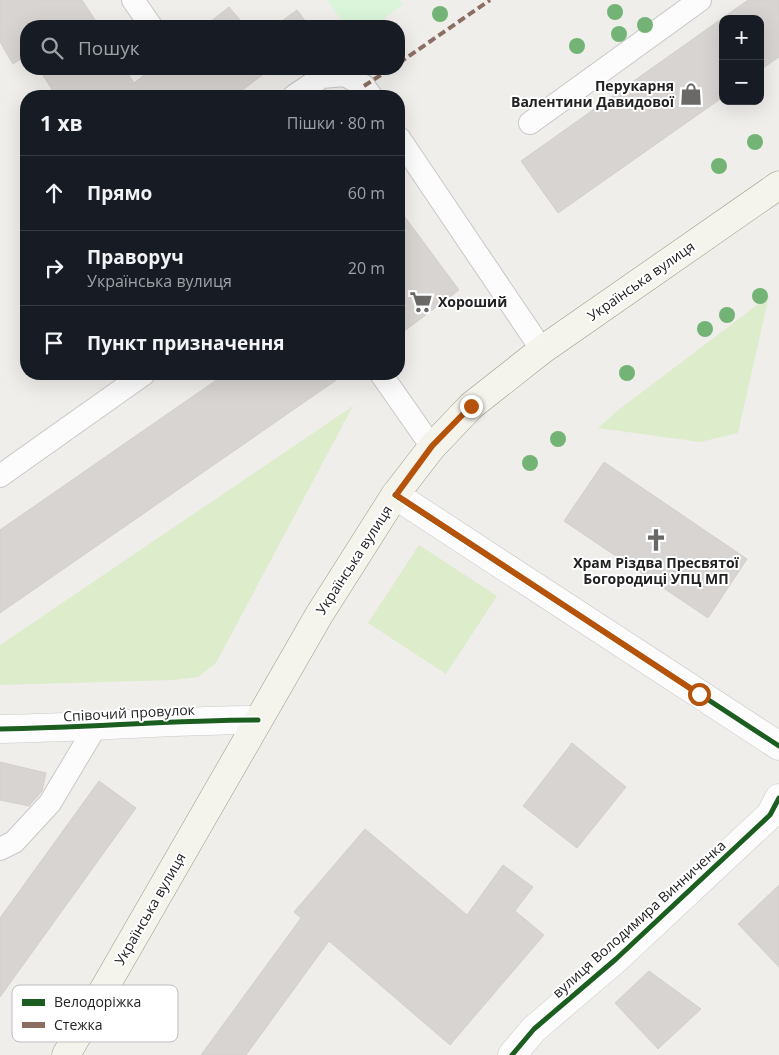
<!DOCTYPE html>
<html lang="uk">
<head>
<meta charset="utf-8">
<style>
  :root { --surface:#171b24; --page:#242831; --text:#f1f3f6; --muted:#9ea1a6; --line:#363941 }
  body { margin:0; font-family:"Open Sans",sans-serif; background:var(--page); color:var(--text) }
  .controls { position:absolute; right:15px; top:15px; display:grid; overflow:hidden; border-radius:10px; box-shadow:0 5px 20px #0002 }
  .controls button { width:45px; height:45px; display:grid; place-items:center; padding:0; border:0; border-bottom:1px solid var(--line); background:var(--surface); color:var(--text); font:25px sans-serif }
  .stop { position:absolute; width:15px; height:15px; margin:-11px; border:4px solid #b45309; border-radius:50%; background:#fff }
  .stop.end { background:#b45309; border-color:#fff; box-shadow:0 1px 5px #0008 }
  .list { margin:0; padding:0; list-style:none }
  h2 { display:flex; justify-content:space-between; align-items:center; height:65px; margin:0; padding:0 20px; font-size:21px }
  h2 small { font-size:16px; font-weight:400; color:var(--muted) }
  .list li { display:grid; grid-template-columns:32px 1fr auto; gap:15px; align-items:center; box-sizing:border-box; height:75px; padding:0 20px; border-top:1px solid var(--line) }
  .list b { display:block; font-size:19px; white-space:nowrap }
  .list p { margin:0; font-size:16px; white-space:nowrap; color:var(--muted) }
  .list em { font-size:16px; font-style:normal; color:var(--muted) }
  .icon { flex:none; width:28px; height:28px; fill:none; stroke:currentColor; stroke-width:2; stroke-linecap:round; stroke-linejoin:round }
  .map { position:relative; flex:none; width:779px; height:1055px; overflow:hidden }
  .search { position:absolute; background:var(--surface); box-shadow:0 5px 20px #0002; left:20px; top:20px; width:385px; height:55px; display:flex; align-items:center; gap:12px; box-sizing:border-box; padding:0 18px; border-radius:20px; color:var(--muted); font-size:19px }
  .panel { position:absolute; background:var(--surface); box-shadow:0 5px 20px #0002; left:20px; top:90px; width:385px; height:290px; border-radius:20px }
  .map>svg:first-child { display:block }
  .grass { fill:#ddeccb }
  .park { fill:#daf5da }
  .building { fill:#d7d4d2; stroke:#d3d0cc }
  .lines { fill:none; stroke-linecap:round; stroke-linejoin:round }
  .service-casing { stroke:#c9c8c7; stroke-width:24 }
  .minor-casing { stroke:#c9c8c7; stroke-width:29 }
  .secondary-casing { stroke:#999a82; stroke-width:29 }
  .service { stroke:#fdfcfc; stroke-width:22 }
  .minor { stroke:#fdfcfc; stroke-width:28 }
  .secondary { stroke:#f4f4ed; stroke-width:28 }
  .quiet { stroke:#8d6e63; stroke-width:4; stroke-dasharray:8 4; stroke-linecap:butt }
  .cycleway-casing { stroke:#fff; stroke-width:8 }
  .cycleway { stroke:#1b5e20; stroke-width:5 }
  .tree { fill:#73b476 }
  .route { stroke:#b45309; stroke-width:6 }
  .labels { text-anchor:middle; stroke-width:4; stroke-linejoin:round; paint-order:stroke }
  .poi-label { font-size:14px; font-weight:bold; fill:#222; stroke:#fff; text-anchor:end }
  .street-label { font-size:14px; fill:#222; stroke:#fff }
  .key { fill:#fff; stroke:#bdbdbd; stroke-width:1 }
  .key-label { font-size:14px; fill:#222 }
</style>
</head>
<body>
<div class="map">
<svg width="779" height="1055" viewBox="0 0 779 1055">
  <rect width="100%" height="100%" fill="#f0eeeb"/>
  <g class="grass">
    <polygon points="769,296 738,433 700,442 598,428 617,411"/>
    <polygon points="353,406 216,663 198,677 174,680 0,685 0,645"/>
    <polygon points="419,545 497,596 446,674 368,623"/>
  </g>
  <polygon class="park" points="327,0 399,0 403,5 373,26 346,26"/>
  <g class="building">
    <polygon points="0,0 82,0 99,26 26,26 26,56 13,64 0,42"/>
    <polygon points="748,0 779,0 779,57 760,70 760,19 723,19 723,97 558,213 521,161"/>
    <polygon points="229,7 245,26 205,26"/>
    <polygon points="297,10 309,26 275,26"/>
    <polygon points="39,69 125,69 134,83 152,69 270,69 235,96 56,96"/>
    <polygon points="399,209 459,290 399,335"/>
    <polygon points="225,374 345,374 0,613 0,530"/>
    <polygon points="604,462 747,559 708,618 564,521"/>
    <polygon points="572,743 626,787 577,848 523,806"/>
    <polygon points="0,762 46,773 42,791 29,806 0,800"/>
    <polygon points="99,781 136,808 0,997 0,918"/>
    <polygon points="365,829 467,915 503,865 533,887 515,911 544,935 450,1045 329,941 246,1055 201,1055 301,918 294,912"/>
    <polygon points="779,885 779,967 738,924"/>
    <polygon points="649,971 701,1009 658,1049 615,1003"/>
  </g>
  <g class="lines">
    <defs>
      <g id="service">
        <polyline points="133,0 151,26"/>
        <polyline points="294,96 322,77 345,75 364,86 371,96"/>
        <polyline points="530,123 700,0"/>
        <polyline points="399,138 542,350"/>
        <polyline points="381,374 432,447"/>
        <polyline points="0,476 144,374"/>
        <polyline points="0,849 14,842 50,803 96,726"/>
      </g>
      <g id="minor">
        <polyline points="395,495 779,746"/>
        <path d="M0,729C86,728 172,720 258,720"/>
        <polyline points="512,1055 534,1029 616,959 770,815 779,798"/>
      </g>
      <polyline id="secondary" points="66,1055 319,615 395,495 432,447 471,406 542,350 779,185"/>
    </defs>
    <use href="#service" class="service-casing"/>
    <use href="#minor" class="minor-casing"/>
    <use href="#secondary" class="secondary-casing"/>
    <use href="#service" class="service"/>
    <use href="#minor" class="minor"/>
    <use href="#secondary" class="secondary"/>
    <g class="quiet">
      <polyline points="399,63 490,0"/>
      <polyline points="364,86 390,69"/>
    </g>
    <defs>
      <g id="cycleway">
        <polyline points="395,495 779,746"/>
        <path d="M0,729C86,728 172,720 258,720"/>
        <polyline points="512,1055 534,1029 616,959 770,815 779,798"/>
      </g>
    </defs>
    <use href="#cycleway" class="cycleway-casing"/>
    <use href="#cycleway" class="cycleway"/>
  </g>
  <g class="tree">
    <circle cx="615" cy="12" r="8"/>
    <circle cx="440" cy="14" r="8"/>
    <circle cx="645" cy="25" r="8"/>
    <circle cx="619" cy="34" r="8"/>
    <circle cx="577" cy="46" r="8"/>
    <circle cx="755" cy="142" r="8"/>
    <circle cx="719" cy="166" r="8"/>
    <circle cx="760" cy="296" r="8"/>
    <circle cx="727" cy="315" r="8"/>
    <circle cx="705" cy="329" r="8"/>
    <circle cx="627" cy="373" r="8"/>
    <circle cx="558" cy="439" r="8"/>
    <circle cx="530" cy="463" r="8"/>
  </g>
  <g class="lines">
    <polyline class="route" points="471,406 432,446 396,495 699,694"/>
  </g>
  <defs>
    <symbol id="shop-bare" viewBox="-9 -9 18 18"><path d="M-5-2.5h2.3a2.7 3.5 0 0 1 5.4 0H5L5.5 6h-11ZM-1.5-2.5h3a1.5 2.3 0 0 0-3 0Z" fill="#6a6968" stroke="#fff" stroke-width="2.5" paint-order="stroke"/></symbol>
    <symbol id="supermarket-bare" viewBox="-9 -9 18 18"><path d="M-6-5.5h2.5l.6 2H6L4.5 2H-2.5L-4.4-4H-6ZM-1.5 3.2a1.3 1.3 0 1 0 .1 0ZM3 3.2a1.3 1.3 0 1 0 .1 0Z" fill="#6a6968" stroke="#fff" stroke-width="2.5" paint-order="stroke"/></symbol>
    <symbol id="church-bare" viewBox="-9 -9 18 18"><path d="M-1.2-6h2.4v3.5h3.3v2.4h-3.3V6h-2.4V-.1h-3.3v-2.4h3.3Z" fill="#6a6968" stroke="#fff" stroke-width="2.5" paint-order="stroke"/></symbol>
  </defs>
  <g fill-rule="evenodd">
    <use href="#shop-bare" x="675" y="78" width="32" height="32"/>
    <use href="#supermarket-bare" x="405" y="286" width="32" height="32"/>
    <use href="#church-bare" x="640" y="524" width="32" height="32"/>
  </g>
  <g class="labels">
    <g class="poi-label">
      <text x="674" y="91">Перукарня<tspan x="674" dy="16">Валентини Давидової</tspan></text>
      <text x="438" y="307" text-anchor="start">Хороший</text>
      <text x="656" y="568" text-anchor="middle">Храм Різдва Пресвятої<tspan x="656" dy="16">Богородиці УПЦ МП</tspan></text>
    </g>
    <g class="street-label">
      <text transform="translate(641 281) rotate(-35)" y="5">Українська вулиця</text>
      <text transform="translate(354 560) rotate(-57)" y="5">Українська вулиця</text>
      <text transform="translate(129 713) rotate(-3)" y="5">Співочий провулок</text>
      <text transform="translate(150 909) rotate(-60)" y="5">Українська вулиця</text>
      <text transform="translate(639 919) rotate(-42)" y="5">вулиця Володимира Винниченка</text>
    </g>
  </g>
  <rect x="12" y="985" width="166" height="57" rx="8" class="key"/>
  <rect x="22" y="999" width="23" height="7" fill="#1b5e20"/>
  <rect x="22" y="1022" width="23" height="6" fill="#8d6e63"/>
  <g class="key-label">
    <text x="54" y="1007">Велодоріжка</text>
    <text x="54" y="1030">Стежка</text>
  </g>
</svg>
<div class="controls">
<button>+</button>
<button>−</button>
</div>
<div class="stop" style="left:699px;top:694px"></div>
<div class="stop end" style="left:471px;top:406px"></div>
<div class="search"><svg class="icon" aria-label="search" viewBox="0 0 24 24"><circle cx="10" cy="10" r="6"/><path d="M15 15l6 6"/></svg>Пошук</div>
<section class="panel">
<h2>1 хв<small>Пішки · 80 m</small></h2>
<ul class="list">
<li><svg class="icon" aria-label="ahead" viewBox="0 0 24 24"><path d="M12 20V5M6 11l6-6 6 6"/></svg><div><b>Прямо</b></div><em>60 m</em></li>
<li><svg class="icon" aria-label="right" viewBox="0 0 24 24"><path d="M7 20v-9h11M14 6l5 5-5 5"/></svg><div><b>Праворуч</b><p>Українська вулиця</p></div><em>20 m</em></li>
<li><svg class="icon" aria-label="arrive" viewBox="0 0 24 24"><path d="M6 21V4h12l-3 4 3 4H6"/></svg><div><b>Пункт призначення</b></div></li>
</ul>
</section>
</div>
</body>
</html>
